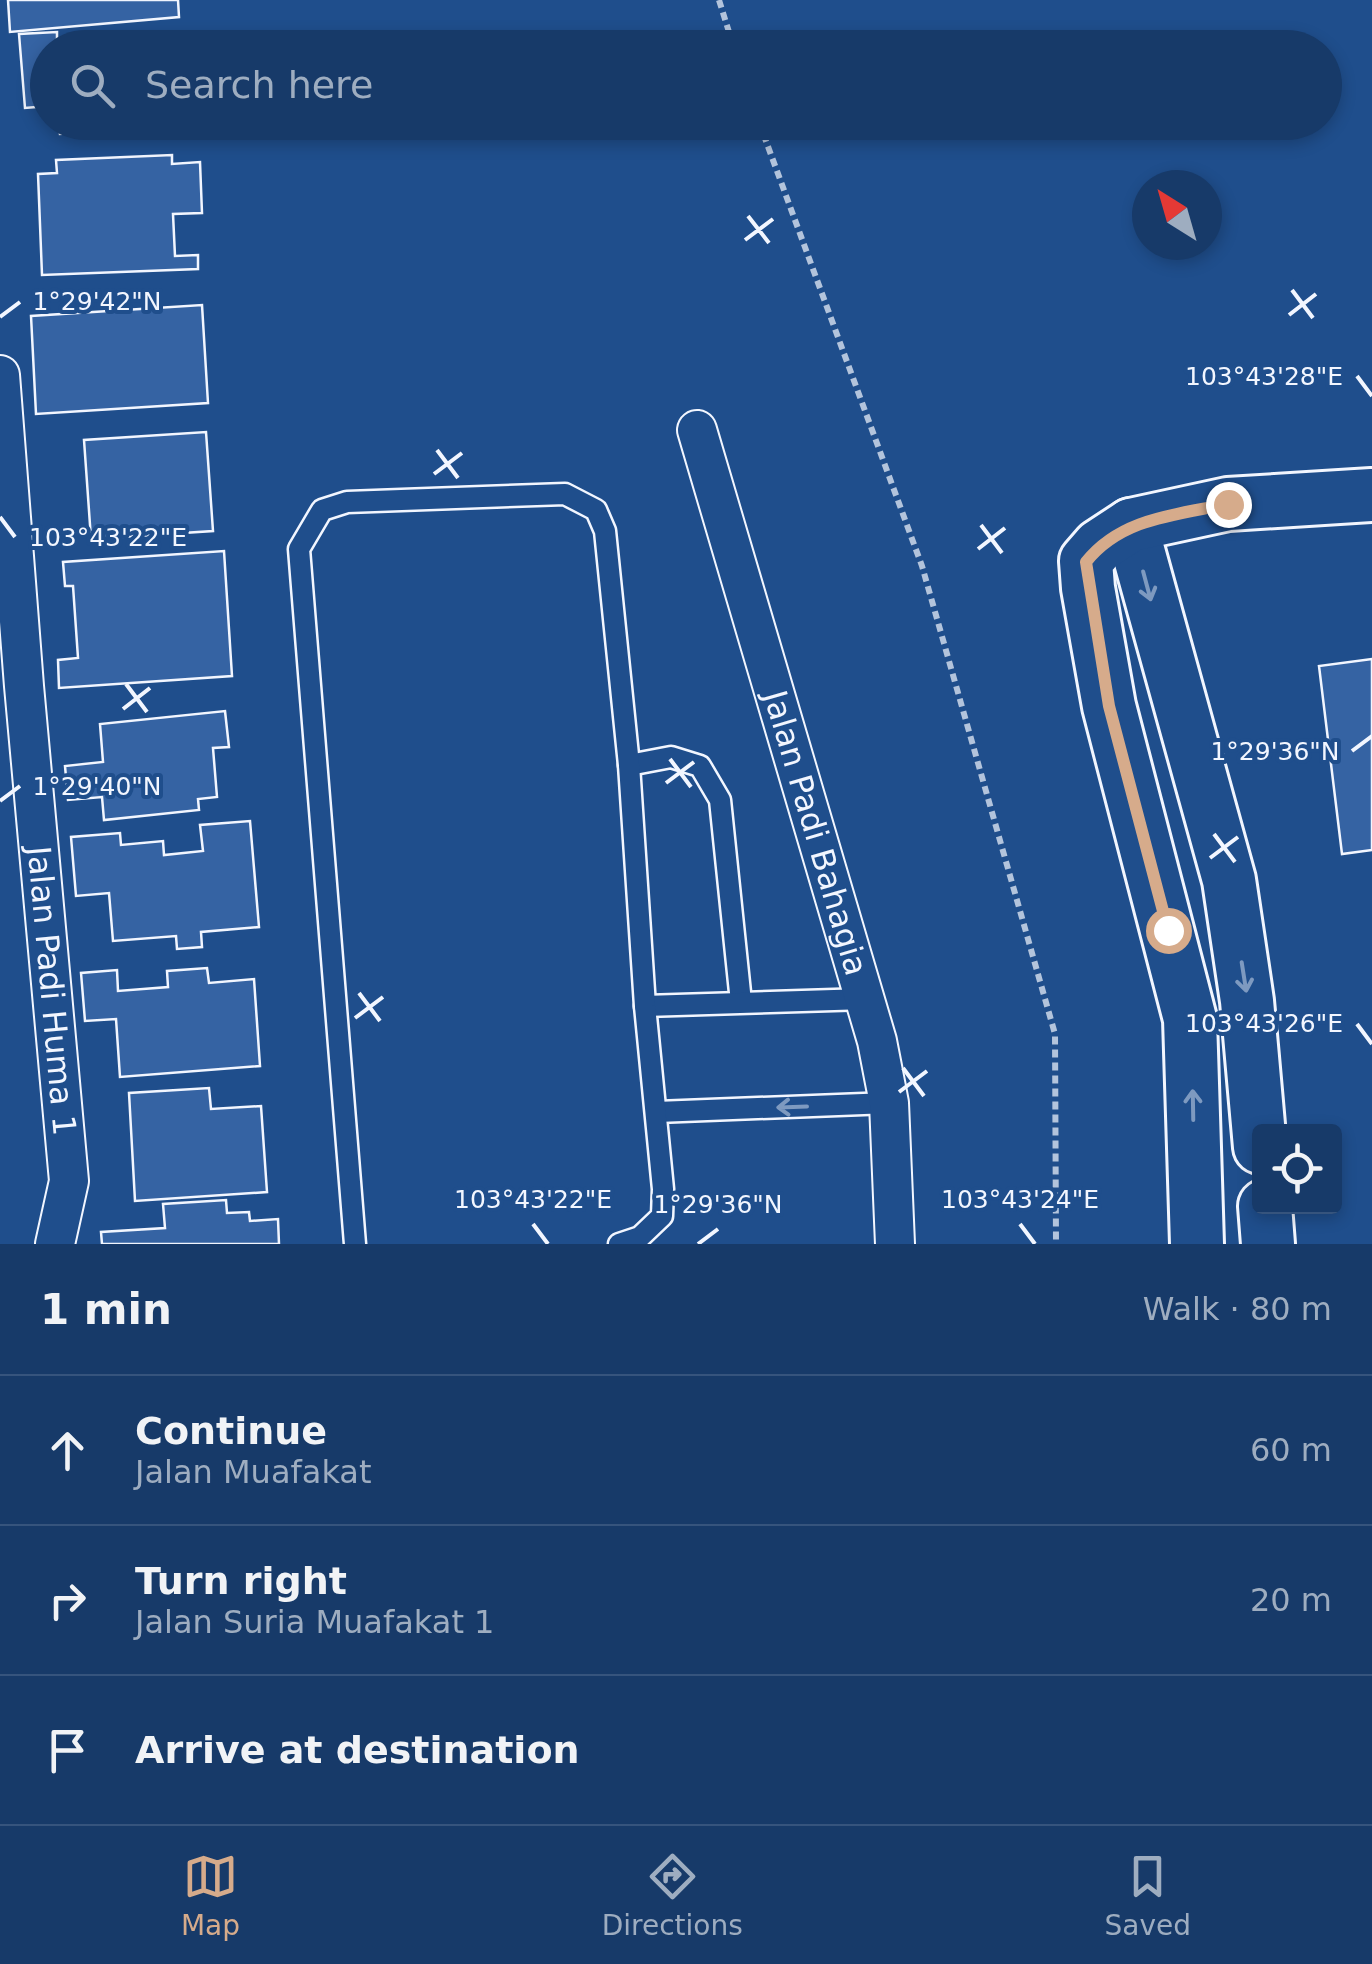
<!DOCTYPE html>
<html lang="en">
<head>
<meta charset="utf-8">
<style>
  :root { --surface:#173a69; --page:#20416f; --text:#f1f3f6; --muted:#9eadc0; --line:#36547d; --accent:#d6ab8b }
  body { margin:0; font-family:"DejaVu Sans",sans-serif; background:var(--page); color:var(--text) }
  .controls { position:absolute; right:30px; bottom:30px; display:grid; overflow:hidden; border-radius:10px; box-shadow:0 5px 15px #0003 }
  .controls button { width:90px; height:90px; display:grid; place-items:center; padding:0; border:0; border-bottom:2px solid var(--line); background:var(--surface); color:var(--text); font:50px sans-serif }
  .compass { position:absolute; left:1132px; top:170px; width:90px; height:90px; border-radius:50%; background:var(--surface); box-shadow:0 5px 15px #0003; rotate:323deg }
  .stop { position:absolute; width:30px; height:30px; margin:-22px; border:8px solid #d6ab8b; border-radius:50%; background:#fff }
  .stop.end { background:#d6ab8b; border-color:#fff; box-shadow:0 2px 10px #0008 }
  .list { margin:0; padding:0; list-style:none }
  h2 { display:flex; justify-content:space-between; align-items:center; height:130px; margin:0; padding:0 40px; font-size:42px }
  h2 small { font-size:32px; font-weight:400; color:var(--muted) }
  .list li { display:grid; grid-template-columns:65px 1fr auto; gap:30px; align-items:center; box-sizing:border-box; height:150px; padding:0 40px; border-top:2px solid var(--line) }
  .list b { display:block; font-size:38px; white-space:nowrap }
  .list p { margin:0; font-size:32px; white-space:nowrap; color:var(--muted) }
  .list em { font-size:32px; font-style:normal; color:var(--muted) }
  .icon { flex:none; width:55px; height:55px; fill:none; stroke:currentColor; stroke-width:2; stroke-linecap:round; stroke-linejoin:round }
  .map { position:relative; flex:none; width:1372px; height:1244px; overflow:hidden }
  .search { position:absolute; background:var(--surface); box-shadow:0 5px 15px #0003; left:30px; right:30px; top:30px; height:110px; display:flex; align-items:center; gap:25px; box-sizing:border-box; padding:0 35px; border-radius:55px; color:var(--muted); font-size:38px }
  .sheet { height:580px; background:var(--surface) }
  nav { display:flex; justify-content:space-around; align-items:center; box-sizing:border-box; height:140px; border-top:2px solid var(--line); background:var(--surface); font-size:28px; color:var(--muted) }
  nav a { display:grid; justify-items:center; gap:5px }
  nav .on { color:var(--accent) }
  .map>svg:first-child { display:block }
  .building { fill:#3563a3; stroke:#f2f6ff; stroke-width:2.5 }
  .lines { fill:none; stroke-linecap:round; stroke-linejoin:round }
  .lane-casing { stroke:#f2f6ff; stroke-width:25 }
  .street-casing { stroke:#f2f6ff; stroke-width:42 }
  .secondary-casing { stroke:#f2f6ff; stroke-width:58 }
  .path { stroke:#b3c4dc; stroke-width:6; stroke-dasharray:8 5; stroke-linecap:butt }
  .lane { stroke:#1f4e8c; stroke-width:20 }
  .street { stroke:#1f4e8c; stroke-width:38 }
  .secondary { stroke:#1f4e8c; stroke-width:52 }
  .oneway { stroke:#7e9ac0 }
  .route { stroke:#d6ab8b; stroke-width:12 }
  .ticks { fill:none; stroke:#f2f6ff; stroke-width:4 }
  .labels { text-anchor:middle; stroke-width:8; stroke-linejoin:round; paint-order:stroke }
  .street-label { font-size:32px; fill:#f2f6ff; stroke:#1f4e8c }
  .ticks-label { font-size:25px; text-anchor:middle; fill:#f2f6ff; stroke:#1f4e8c; stroke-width:8; stroke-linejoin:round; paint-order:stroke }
</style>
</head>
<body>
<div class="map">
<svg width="1372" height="1244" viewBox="0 0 1372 1244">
  <rect width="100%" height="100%" fill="#1f4e8c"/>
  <g class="building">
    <polygon points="8,0 178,0 179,17 10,32"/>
    <polygon points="57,32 57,48 48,48 48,106 25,108 19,34"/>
    <polygon points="181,41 181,48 91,48"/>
    <polygon points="59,122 187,122 187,125 60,134"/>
    <polygon points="172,155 172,164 200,162 202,213 173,214 175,256 198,255 198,269 42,275 38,174 57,173 56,160"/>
    <polygon points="202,305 208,403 36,414 31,316"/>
    <polygon points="206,432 213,531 91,539 84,440"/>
    <polygon points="224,551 232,676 59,688 58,660 78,658 73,586 65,586 63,562"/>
    <polygon points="1372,659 1372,850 1342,854 1319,666"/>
    <polygon points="225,711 229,747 213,748 217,797 198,799 199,810 104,820 102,797 68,800 65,766 103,762 100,724"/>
    <polygon points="250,821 259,927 201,932 202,947 177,949 176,936 113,941 109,893 76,896 71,837 120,833 121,845 163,841 164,855 203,851 200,825"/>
    <polygon points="207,968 209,983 254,979 260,1066 120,1077 116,1019 85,1021 81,973 117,970 118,991 168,987 167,971"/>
    <polygon points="209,1088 211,1109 261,1106 267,1192 135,1201 129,1093"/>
    <polygon points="226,1200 227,1213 249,1212 250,1221 278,1219 279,1244 102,1244 101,1232 165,1228 163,1204"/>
  </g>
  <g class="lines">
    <defs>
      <g id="lane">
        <polyline points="629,765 671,757 700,766 720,800 741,1002"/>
        <polyline points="645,1006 866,999"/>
        <polyline points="657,1112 889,1103"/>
        <polyline points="355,1244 299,549 322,510 347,502 565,494 596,510 605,531 629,765 645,1006 663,1189 662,1216 640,1237 619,1244"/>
      </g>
      <g id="street">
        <path id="s1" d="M0,375L24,686L69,1181L55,1244"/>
        <path id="s2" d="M697,430L877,1041L889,1103L895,1244"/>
      </g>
      <g id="secondary">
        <polyline points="1131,525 1229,880 1247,1001 1260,1147"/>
        <polyline points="1265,1206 1268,1244"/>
        <polyline points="1197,1244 1190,1019 1109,706 1088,588 1086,561 1099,546 1131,525 1228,504 1372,495"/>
      </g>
    </defs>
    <use href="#lane" class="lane-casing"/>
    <use href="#street" class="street-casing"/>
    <use href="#secondary" class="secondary-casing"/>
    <g class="path">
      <polyline points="719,0 734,48"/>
      <polyline points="759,122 922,566 1055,1034 1056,1244"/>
    </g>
    <use href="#lane" class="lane"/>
    <use href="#street" class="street"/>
    <use href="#secondary" class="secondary"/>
  </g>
  <defs><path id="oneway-shaft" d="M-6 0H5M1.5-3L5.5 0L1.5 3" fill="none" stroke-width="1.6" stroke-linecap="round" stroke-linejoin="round" transform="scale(2.5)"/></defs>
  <g class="oneway">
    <use href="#oneway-shaft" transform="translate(1147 586) rotate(75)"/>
    <use href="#oneway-shaft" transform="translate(1244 977) rotate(81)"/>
    <use href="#oneway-shaft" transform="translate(1193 1105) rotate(-91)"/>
    <use href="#oneway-shaft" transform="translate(792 1107) rotate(178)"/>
  </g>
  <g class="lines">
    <path class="route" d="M1168,930L1109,706L1086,562C1121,518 1175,515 1228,504"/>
  </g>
  <path class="ticks" d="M748,216L769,243M745,240L773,219M1292,290L1313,318M1289,315L1316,294M0,317L20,302M1357,376L1372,396M437,450L458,478M434,474L462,453M0,517L15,537M981,525L1002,553M978,549L1005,528M126,684L147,712M123,709L150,688M1352,751L1372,736M670,759L691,787M666,783L694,762M0,801L20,786M1214,834L1235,862M1210,858L1238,837M359,993L380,1021M355,1018L383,997M1357,1024L1372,1044M903,1068L924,1096M899,1092L927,1071M533,1224L548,1244M1020,1224L1035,1244M698,1244L718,1229"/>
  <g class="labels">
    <g class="street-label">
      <text dy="11" stroke="none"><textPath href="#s2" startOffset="420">Jalan Padi Bahagia</textPath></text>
      <text dy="11" stroke="none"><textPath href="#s1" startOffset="618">Jalan Padi Huma 1</textPath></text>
    </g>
  </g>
  <g class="ticks-label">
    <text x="97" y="310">1°29'42"N</text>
    <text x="1264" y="385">103°43'28"E</text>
    <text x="108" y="546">103°43'22"E</text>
    <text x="1275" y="760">1°29'36"N</text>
    <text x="97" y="795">1°29'40"N</text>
    <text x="1264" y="1032">103°43'26"E</text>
    <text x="533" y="1208">103°43'22"E</text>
    <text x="1020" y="1208">103°43'24"E</text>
    <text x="718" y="1213">1°29'36"N</text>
  </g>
</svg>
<div class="controls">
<button><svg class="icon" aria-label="locate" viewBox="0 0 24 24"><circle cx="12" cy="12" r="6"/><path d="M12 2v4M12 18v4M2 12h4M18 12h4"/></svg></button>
</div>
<svg class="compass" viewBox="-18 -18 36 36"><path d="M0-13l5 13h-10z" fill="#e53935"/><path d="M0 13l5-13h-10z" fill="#9eadc0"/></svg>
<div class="stop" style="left:1168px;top:930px"></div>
<div class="stop end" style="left:1228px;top:504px"></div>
<div class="search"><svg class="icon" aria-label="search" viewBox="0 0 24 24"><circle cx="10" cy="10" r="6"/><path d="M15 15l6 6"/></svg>Search here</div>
</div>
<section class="sheet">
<h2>1 min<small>Walk · 80 m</small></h2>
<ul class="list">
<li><svg class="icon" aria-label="ahead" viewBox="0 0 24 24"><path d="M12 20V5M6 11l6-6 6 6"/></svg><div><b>Continue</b><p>Jalan Muafakat</p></div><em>60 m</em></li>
<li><svg class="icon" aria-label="right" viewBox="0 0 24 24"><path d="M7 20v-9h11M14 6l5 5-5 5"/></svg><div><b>Turn right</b><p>Jalan Suria Muafakat 1</p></div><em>20 m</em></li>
<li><svg class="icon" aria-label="arrive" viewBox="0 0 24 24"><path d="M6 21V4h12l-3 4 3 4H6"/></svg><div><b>Arrive at destination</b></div></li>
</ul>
</section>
<nav>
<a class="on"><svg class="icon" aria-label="map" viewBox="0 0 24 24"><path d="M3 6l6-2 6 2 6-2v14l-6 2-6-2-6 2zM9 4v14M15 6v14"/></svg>Map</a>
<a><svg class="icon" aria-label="directions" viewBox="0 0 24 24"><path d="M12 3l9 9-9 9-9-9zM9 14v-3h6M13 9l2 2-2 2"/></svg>Directions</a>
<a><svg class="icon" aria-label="saved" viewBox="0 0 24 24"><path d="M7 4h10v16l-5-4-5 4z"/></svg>Saved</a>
</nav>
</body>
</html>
